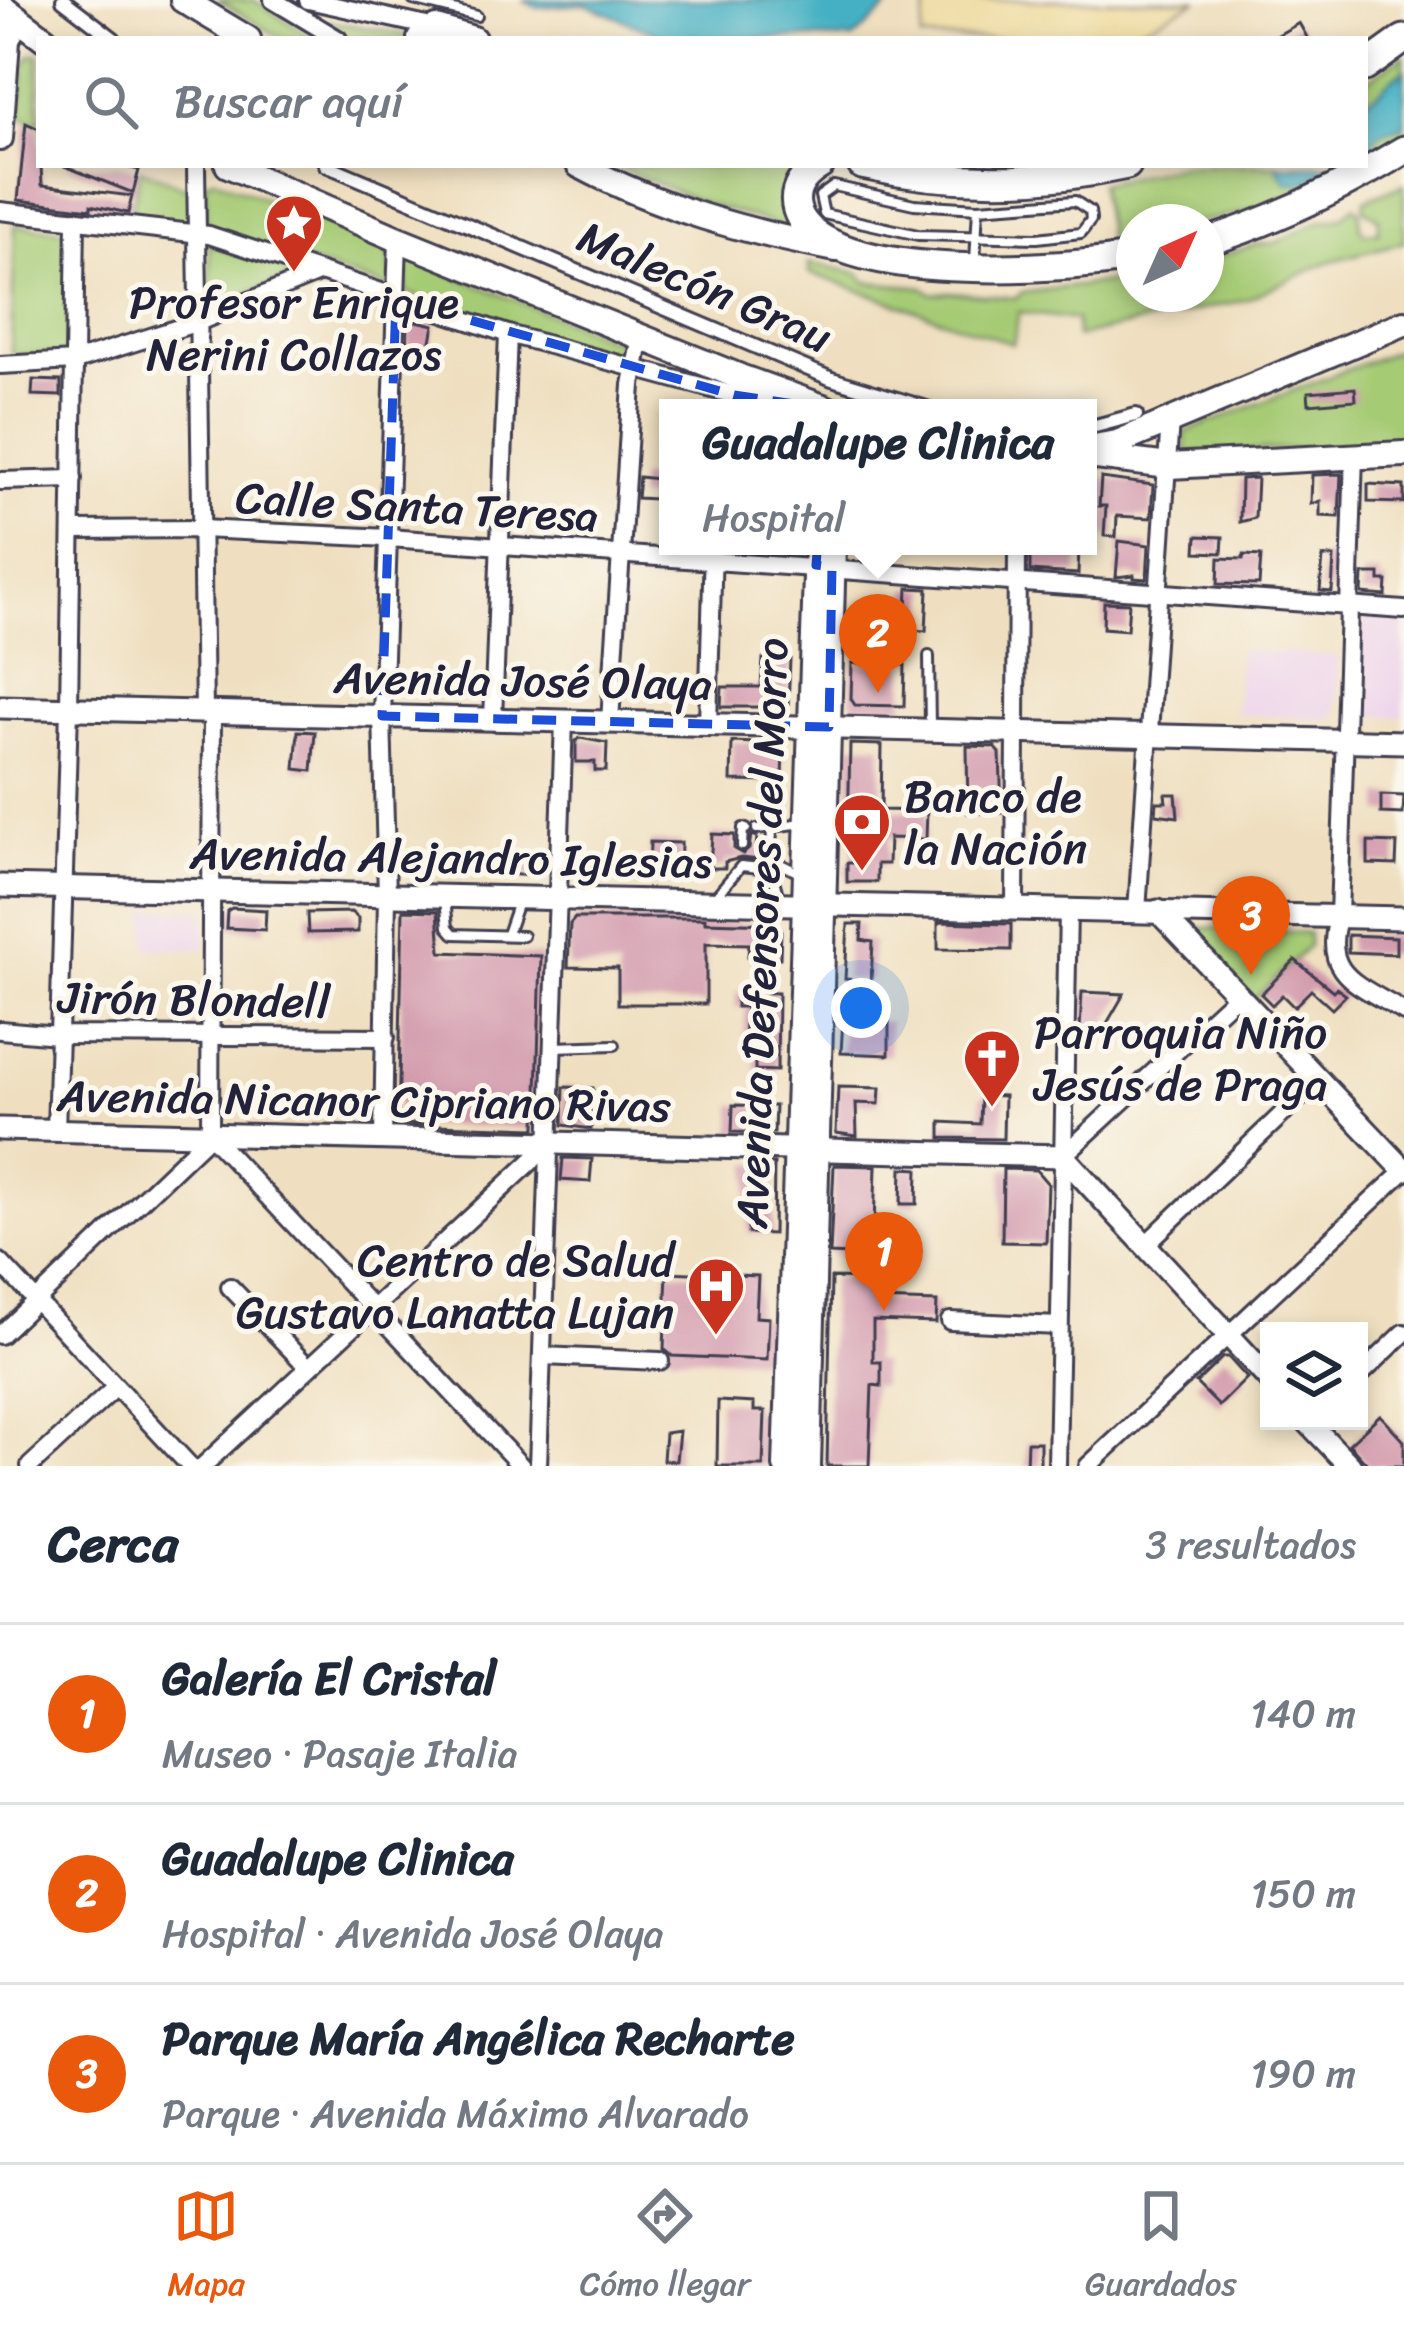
<!DOCTYPE html>
<html lang="es">
<head>
<meta charset="utf-8">
<style>
  :root { --surface:#fff; --page:#f6f6f7; --text:#1f2937; --muted:#747a83; --line:#e0e1e3; --accent:#ea580c }
  body { margin:0; font-family:Sriracha,sans-serif; background:var(--page); color:var(--text) }
  .controls { position:absolute; right:36px; bottom:36px; display:grid; overflow:hidden; border-radius:0px; box-shadow:0 6px 18px #0003 }
  .controls button { width:108px; height:108px; display:grid; place-items:center; padding:0; border:0; border-bottom:3px solid var(--line); background:var(--surface); color:var(--text); font:60px sans-serif }
  .compass { position:absolute; left:1116px; top:204px; width:108px; height:108px; border-radius:50%; background:var(--surface); box-shadow:0 6px 18px #0003; rotate:45deg }
  .you { position:absolute; left:861px; top:1008px; width:42px; height:42px; margin:-30px; border:9px solid #fff; border-radius:50%; background:#1a73e8; box-shadow:0 0 0 18px #1a73e833 }
  .badge { display:grid; place-items:center; width:78px; height:78px; border-radius:50%; background:var(--accent); color:#fff; font-size:39px; font-weight:700 }
  .pin { position:absolute; translate:-50% -99px; filter:drop-shadow(0 3px 6px #0008) }
  .pin::after { content:''; position:absolute; top:63px; width:42px; height:36px; background:inherit; clip-path:polygon(0 0,100% 0,50% 100%) }
  .popup { position:absolute; left:659px; top:399px; width:438px; height:156px; box-sizing:border-box; display:grid; place-content:center; border-radius:0px; background:var(--surface); filter:drop-shadow(0 3px 9px #0005); font-size:39px; white-space:nowrap; color:var(--muted) }
  .popup b { font-size:45px; color:var(--text) }
  .popup::after { content:''; position:absolute; left:50%; top:100%; margin-left:-24px; border:24px solid transparent; border-top-color:var(--surface) }
  .list { margin:0; padding:0; list-style:none }
  h2 { display:flex; justify-content:space-between; align-items:center; height:156px; margin:0; padding:0 48px; font-size:51px }
  h2 small { font-size:39px; font-weight:400; color:var(--muted) }
  .list li { display:grid; grid-template-columns:78px 1fr auto; gap:36px; align-items:center; box-sizing:border-box; height:180px; padding:0 48px; border-top:3px solid var(--line) }
  .list b { display:block; font-size:45px; white-space:nowrap }
  .list p { margin:0; font-size:39px; white-space:nowrap; color:var(--muted) }
  .list em { font-size:39px; font-style:normal; color:var(--muted) }
  .icon { flex:none; width:66px; height:66px; fill:none; stroke:currentColor; stroke-width:2; stroke-linecap:round; stroke-linejoin:round }
  .map { position:relative; flex:none; width:1404px; height:1466px; overflow:hidden }
  .search { position:absolute; background:var(--surface); box-shadow:0 6px 18px #0003; left:36px; right:36px; top:36px; height:132px; display:flex; align-items:center; gap:30px; box-sizing:border-box; padding:0 42px; border-radius:0px; color:var(--muted); font-size:45px }
  .sheet { height:696px; background:var(--surface) }
  nav { display:flex; justify-content:space-around; align-items:center; box-sizing:border-box; height:168px; border-top:3px solid var(--line); background:var(--surface); font-size:33px; color:var(--muted) }
  nav a { display:grid; justify-items:center; gap:6px }
  nav .on { color:var(--accent) }
  .map>svg:first-child { display:block }
  .built { fill:#ecd1ea }
  .green { fill:#a6cb75; stroke:#647658; stroke-width:3 }
  .sand { fill:#eeda9e; stroke:#887e6c; stroke-width:3 }
  .water { fill:#45b0c3; stroke:#34697f; stroke-width:3 }
  .building { fill:#d198ac }
  .lines { fill:none; stroke-linecap:round; stroke-linejoin:round }
  .service-casing { stroke:#413e4f; stroke-width:14 }
  .pedestrian-casing { stroke:#413e4f; stroke-width:18 }
  .minor-casing { stroke:#413e4f; stroke-width:22 }
  .tertiary-casing { stroke:#413e4f; stroke-width:27 }
  .secondary-casing { stroke:#413e4f; stroke-width:30 }
  .primary-casing { stroke:#413e4f; stroke-width:30 }
  .trunk-casing { stroke:#413e4f; stroke-width:33 }
  .service { stroke:#fff; stroke-width:8 }
  .pedestrian { stroke:#fff; stroke-width:12 }
  .minor { stroke:#fff; stroke-width:16 }
  .tertiary { stroke:#fff; stroke-width:21 }
  .secondary { stroke:#fff; stroke-width:24 }
  .primary { stroke:#fff; stroke-width:24 }
  .trunk { stroke:#fff; stroke-width:27 }
  .marked { fill:none; stroke:#1d4ed8; stroke-width:9; stroke-dasharray:24 15; stroke-linejoin:round }
  .labels { text-anchor:middle; stroke-width:10; stroke-linejoin:round; paint-order:stroke }
  .street-label { font-size:45px; fill:#22223b; stroke:#fbf7ec }
  .poi-label { font-size:45px; fill:#22223b; stroke:#fbf7ec; text-anchor:start }
</style>
</head>
<body>
<div class="map">
<svg width="1404" height="1466" viewBox="0 0 1404 1466">
  <rect width="100%" height="100%" fill="#fbf7ec"/>
  <filter id="ink" filterUnits="userSpaceOnUse"><feTurbulence type="fractalNoise" baseFrequency=".00833" numOctaves="2"/><feDisplacementMap in="SourceGraphic" scale="24" xChannelSelector="R" yChannelSelector="G"/><feConvolveMatrix kernelMatrix="1 2 1 2 8 2 1 2 1" color-interpolation-filters="sRGB"/></filter>
  <filter id="wash" filterUnits="userSpaceOnUse"><feTurbulence type="fractalNoise" baseFrequency=".004" numOctaves="4" result="noise"/><feDisplacementMap in="SourceGraphic" scale="48" xChannelSelector="R" yChannelSelector="G"/><feGaussianBlur stdDeviation="2.7" result="paint"/><feColorMatrix in="noise" values="0 0 0 0 0 0 0 0 0 0 0 0 0 0 0 0 0 1.4 0 .05"/><feComposite in="paint" operator="in"/></filter>
  <g filter="url(#wash)">
    <rect width="100%" height="100%" fill="#efdfc0"/>
    <g class="built">
      <polygon points="1364,614 1404,617 1404,717 1359,714"/>
      <polygon points="1239,650 1339,656 1336,713 1329,719 1236,714"/>
      <polygon points="146,910 205,910 205,949 147,949"/>
    </g>
    <g class="green">
      <polygon points="218,0 254,0 316,39 282,39"/>
      <polygon points="328,21 412,35 413,39 347,39 325,26"/>
      <polygon points="37,54 39,56 39,124 20,116 24,66 30,55"/>
      <polygon points="1404,55 1404,137 1365,159 1365,81"/>
      <polygon points="611,165 800,165 806,234 707,204"/>
      <path d="M1182,165H1353C1306,190 1254,214 1201,221C1179,224 1156,222 1134,222V235L1108,241L1099,184Z"/>
      <polygon points="141,169 192,190 192,229 129,223"/>
      <polygon points="213,178 385,247 390,251 391,289 209,230 206,225 206,182"/>
      <polygon points="1404,184 1404,242 1328,262 1245,300 1076,337 1076,320 1019,312 1013,344 809,273 809,263 859,273 866,282 923,287 932,294 949,292 1016,298 1021,293 1119,281 1134,283 1134,294 1206,294 1206,264 1217,257 1257,244 1275,243 1320,221 1342,217 1354,206 1360,211 1360,228 1364,233 1378,232 1379,218 1364,209 1365,200"/>
      <polygon points="15,225 69,230 69,354 15,356 11,352"/>
      <polygon points="209,244 295,272 296,274 211,308"/>
      <polygon points="413,259 614,340 629,351 627,359 617,362 406,293 407,263"/>
      <polygon points="1404,348 1404,445 1186,453 1185,432"/>
      <polygon points="1187,927 1308,933 1308,947 1250,1003"/>
    </g>
    <polygon class="sand" points="927,0 1198,0 1120,39 921,39"/>
    <g class="water">
      <polygon points="523,0 896,0 854,39 665,37 585,4 536,7"/>
      <path d="M1404,71V125L1383,131L1365,147V100C1387,91 1385,79 1404,71Z"/>
      <path d="M1276,165H1333C1317,175 1306,187 1286,182Z"/>
    </g>
    <g id="blocks">
      <g class="building">
        <polygon points="1299,23 1308,39 1271,39"/>
        <polygon points="26,123 39,129 42,185 132,196 128,213 91,205 91,209 18,200"/>
        <polygon points="62,165 119,165 139,170 133,193"/>
        <polygon points="408,319 434,325 427,362 407,358"/>
        <polygon points="33,380 61,381 61,396 32,395"/>
        <polygon points="1355,388 1356,400 1309,404 1308,392"/>
        <polygon points="1341,474 1339,517 1320,516 1320,501 1311,504 1312,475"/>
        <polygon points="639,477 658,479 655,499 637,498"/>
        <polygon points="1101,478 1153,485 1151,518 1117,516 1116,537 1104,536 1106,506 1099,506"/>
        <polygon points="1257,478 1255,518 1240,522 1241,479"/>
        <polygon points="1368,484 1404,486 1404,503 1368,502"/>
        <polygon points="1197,536 1223,537 1222,553 1196,552"/>
        <polygon points="1119,541 1149,545 1147,579 1134,578 1134,575 1116,577"/>
        <polygon points="1030,546 1079,546 1078,574 1030,571"/>
        <polygon points="1244,555 1261,556 1259,585 1218,584 1219,558 1243,559"/>
        <polygon points="1323,557 1334,557 1332,592 1320,591"/>
        <polygon points="1363,574 1380,574 1380,581 1387,581 1386,596 1362,594"/>
        <polygon points="908,588 928,589 926,631 906,630"/>
        <polygon points="1104,602 1129,603 1127,630 1103,628"/>
        <polygon points="763,659 790,659 788,707 721,707 722,687 761,687"/>
        <polygon points="852,663 905,665 904,706 855,705 851,699"/>
        <polygon points="298,731 315,732 312,771 295,769"/>
        <polygon points="580,738 607,743 606,771 595,771 595,762 576,762 576,741"/>
        <polygon points="732,742 783,744 782,782 731,781"/>
        <polygon points="850,744 882,745 881,810 927,811 926,839 889,838 888,864 877,864 877,882 847,882 847,863 852,863 853,837 848,837"/>
        <polygon points="967,746 995,747 1000,753 1002,813 968,813"/>
        <polygon points="1165,794 1176,794 1178,817 1156,814 1157,802 1166,802"/>
        <polygon points="1381,795 1404,796 1403,814 1381,813"/>
        <polygon points="712,834 734,835 734,849 743,854 749,849 751,835 757,837 756,847 763,847 766,854 774,856 779,848 779,855 771,861 741,858 725,862 725,868 710,868"/>
        <polygon points="650,842 681,843 680,879 649,878"/>
        <polygon points="1368,842 1397,843 1396,865 1368,864"/>
        <polygon points="502,854 538,856 537,876 501,874"/>
        <polygon points="232,908 266,910 265,930 226,928 227,911"/>
        <polygon points="403,910 438,911 441,952 541,956 536,1128 398,1124"/>
        <polygon points="351,912 358,918 358,932 308,933 307,913"/>
        <polygon points="575,918 705,918 705,922 775,924 781,929 780,958 748,956 749,944 706,943 706,1004 618,1004 618,968 568,967 570,924"/>
        <polygon points="938,922 1011,924 1011,950 938,949"/>
        <polygon points="848,924 862,924 861,940 873,942 871,981 845,979"/>
        <polygon points="1348,935 1396,937 1396,954 1348,952"/>
        <polygon points="1295,960 1333,991 1336,988 1346,995 1332,1009 1311,990 1294,1007 1282,995 1272,1005 1261,994"/>
        <polygon points="736,992 778,993 777,1071 755,1070 755,1040 744,1040 746,1007 736,1007"/>
        <polygon points="1082,992 1124,994 1102,1032 1080,1030"/>
        <polygon points="844,1001 864,1002 864,1021 889,1022 889,1055 841,1053"/>
        <polygon points="564,1087 593,1088 591,1129 563,1125"/>
        <polygon points="838,1087 880,1088 879,1104 856,1103 857,1136 836,1133"/>
        <polygon points="981,1095 1004,1096 1003,1139 941,1138 941,1122 980,1124"/>
        <polygon points="733,1105 775,1106 774,1133 732,1132"/>
        <polygon points="592,1159 590,1182 561,1180 563,1158"/>
        <polygon points="749,1163 774,1164 773,1234 748,1233"/>
        <polygon points="834,1165 876,1166 873,1256 830,1254"/>
        <polygon points="902,1168 918,1169 917,1204 901,1204"/>
        <polygon points="1003,1169 1036,1170 1048,1184 1046,1243 1002,1242"/>
        <polygon points="667,1272 758,1276 756,1317 769,1318 767,1360 672,1356 664,1349"/>
        <polygon points="831,1278 875,1279 874,1300 937,1302 936,1323 873,1321 873,1362 881,1362 881,1386 872,1385 869,1466 827,1466"/>
        <polygon points="1223,1357 1228,1357 1247,1378 1219,1406 1196,1383"/>
        <polygon points="718,1401 754,1403 754,1411 765,1411 763,1466 717,1466"/>
        <polygon points="1380,1415 1404,1441 1404,1466 1369,1466 1349,1444"/>
        <polygon points="679,1431 676,1461 663,1460 665,1433"/>
        <polygon points="1027,1442 1040,1442 1040,1466 1026,1466"/>
      </g>
    </g>
  </g>
  <g filter="url(#ink)">
    <use href="#blocks" fill-opacity="0" stroke="#413e4f" stroke-width="3"/>
    <g class="lines">
      <defs>
        <g id="service">
          <polyline points="413,0 477,16"/>
          <polygon points="834,186 914,204 978,208 1075,201 1090,211 1091,220 1081,233 1037,238 918,235 824,214 820,196"/>
          <polyline points="975,261 978,208"/>
          <polyline points="929,656 930,727"/>
          <polyline points="757,829 803,823"/>
          <polyline points="742,846 743,828 746,829"/>
          <polyline points="771,848 772,830"/>
          <polyline points="779,863 799,873"/>
          <polyline points="715,897 741,866 771,869 780,902"/>
          <polyline points="445,899 448,927 454,934 523,936"/>
          <polyline points="507,934 518,902"/>
          <polyline points="554,1047 615,1045"/>
        </g>
        <g id="pedestrian">
          <polyline points="63,0 114,39"/>
          <polyline points="326,165 832,379 927,408"/>
          <polyline points="1088,428 1136,415"/>
        </g>
        <g id="minor">
          <polyline points="273,0 338,39"/>
          <polyline points="308,0 436,28"/>
          <polyline points="196,165 204,712"/>
          <polyline points="0,211 209,235 508,334 734,395 769,402 795,402"/>
          <polyline points="0,365 75,361 198,322 318,273"/>
          <path d="M1354,455L1339,916C1319,976 1361,985 1404,1012"/>
          <polyline points="0,481 73,479"/>
          <polyline points="72,530 201,529 389,538 1404,610"/>
          <polyline points="493,719 508,334"/>
          <polyline points="610,721 632,385 641,336"/>
          <polyline points="708,724 713,546"/>
          <polyline points="1015,909 1017,546"/>
          <polyline points="1137,911 1170,420"/>
          <polyline points="0,1030 58,1035 386,1037"/>
          <polyline points="56,1131 69,709 76,219"/>
          <polyline points="210,1135 521,1466"/>
          <polyline points="210,1135 212,712"/>
          <polyline points="383,1140 387,895 382,716 398,239"/>
          <polyline points="1063,1156 1237,995"/>
          <polyline points="1144,1246 1318,1080"/>
          <polyline points="0,1262 190,1466"/>
          <polyline points="230,1287 308,1367"/>
          <polyline points="950,1321 1059,1326"/>
          <polyline points="0,1335 210,1135"/>
          <polyline points="542,1356 660,1361"/>
          <polyline points="1359,1376 1404,1333"/>
          <polyline points="30,1466 116,1387"/>
          <polyline points="203,1466 549,1145"/>
          <polyline points="538,1466 564,721"/>
          <polyline points="1057,1466 1068,910"/>
          <polyline points="1088,1466 1404,1171"/>
        </g>
        <g id="tertiary">
          <polyline points="0,707 1404,742"/>
          <polyline points="0,886 1404,918"/>
          <polyline points="1158,911 1404,1170"/>
          <polyline points="0,1129 1063,1156 1269,1379"/>
          <polyline points="1307,1421 1350,1466"/>
        </g>
        <g id="secondary">
          <polyline points="183,0 248,39"/>
          <polyline points="0,5 45,39"/>
          <polyline points="420,39 436,28 473,39"/>
          <polyline points="0,138 7,40 17,18"/>
          <polyline points="228,165 398,239 740,377 826,408"/>
          <path d="M579,165C659,208 747,232 836,249"/>
          <polyline points="1088,456 1169,466 1404,454"/>
        </g>
        <g id="primary">
          <polyline points="1088,448 1117,443 1404,323"/>
          <polyline points="786,1466 817,546"/>
          <polyline points="808,1466 833,546"/>
        </g>
        <g id="trunk">
          <polyline points="1365,67 1404,39"/>
          <path d="M820,165C803,175 791,190 797,210C821,286 1071,270 1134,257"/>
          <path d="M862,165C951,185 1037,185 1127,165"/>
          <path d="M1206,242C1278,219 1340,189 1404,150"/>
        </g>
      </defs>
      <use href="#service" class="service-casing"/>
      <use href="#pedestrian" class="pedestrian-casing"/>
      <use href="#minor" class="minor-casing"/>
      <use href="#tertiary" class="tertiary-casing"/>
      <use href="#secondary" class="secondary-casing"/>
      <use href="#primary" class="primary-casing"/>
      <use href="#trunk" class="trunk-casing"/>
      <use href="#service" class="service"/>
      <use href="#pedestrian" class="pedestrian"/>
      <use href="#minor" class="minor"/>
      <use href="#tertiary" class="tertiary"/>
      <use href="#secondary" class="secondary"/>
      <use href="#primary" class="primary"/>
      <use href="#trunk" class="trunk"/>
    </g>
  </g>
  <path class="marked" d="M396,299L734,395L829,409L816,565L832,567L829,727L382,716Z"/>
  <defs>
    <symbol id="sight-pin" viewBox="-11 -11 22 30"><path d="M0 17L-7.5 6A9.5 9.5 0 1 1 7.5 6Z" fill="#c8321e" stroke="#fbf7ec"/><path d="M0-6L1.8-2.2L6-1.7L2.9 1.2L3.7 5.4L0 3.3L-3.7 5.4L-2.9 1.2L-6-1.7L-1.8-2.2Z" fill="#fff"/></symbol>
    <symbol id="bank-pin" viewBox="-11 -11 22 30"><path d="M0 17L-7.5 6A9.5 9.5 0 1 1 7.5 6Z" fill="#c8321e" stroke="#fbf7ec"/><path d="M-6-4H6V4H-6ZM0-2.3a2.3 2.3 0 1 0 0 4.6a2.3 2.3 0 1 0 0-4.6Z" fill="#fff"/></symbol>
    <symbol id="church-pin" viewBox="-11 -11 22 30"><path d="M0 17L-7.5 6A9.5 9.5 0 1 1 7.5 6Z" fill="#c8321e" stroke="#fbf7ec"/><path d="M-1.2-6h2.4v3.5h3.3v2.4h-3.3V6h-2.4V-.1h-3.3v-2.4h3.3Z" fill="#fff"/></symbol>
    <symbol id="hospital-pin" viewBox="-11 -11 22 30"><path d="M0 17L-7.5 6A9.5 9.5 0 1 1 7.5 6Z" fill="#c8321e" stroke="#fbf7ec"/><path d="M-5-5h3v3.5h4V-5h3V5h-3V1.5h-4V5h-3Z" fill="#fff"/></symbol>
  </defs>
  <g fill-rule="evenodd">
    <use href="#sight-pin" x="261" y="190" width="66" height="90"/>
    <use href="#bank-pin" x="829" y="789" width="66" height="90"/>
    <use href="#church-pin" x="959" y="1025" width="66" height="90"/>
    <use href="#hospital-pin" x="683" y="1253" width="66" height="90"/>
  </g>
  <g class="labels">
    <g class="street-label">
      <text transform="translate(705 286) rotate(23)" y="16">Malecón Grau</text>
      <text transform="translate(417 506) rotate(3)" y="16">Calle Santa Teresa</text>
      <text transform="translate(523 680) rotate(1)" y="16">Avenida José Olaya</text>
      <text transform="translate(451 857) rotate(1)" y="16">Avenida Alejandro Iglesias</text>
      <text transform="translate(761 933) rotate(-88)" y="16">Avenida Defensores del Morro</text>
      <text transform="translate(194 999) rotate(1)" y="16">Jirón Blondell</text>
      <text transform="translate(364 1100) rotate(1)" y="16">Avenida Nicanor Cipriano Rivas</text>
    </g>
    <g class="poi-label">
      <text x="294" y="318" text-anchor="middle">Profesor Enrique<tspan x="294" dy="52">Nerini Collazos</tspan></text>
      <text x="904" y="812">Banco de<tspan x="904" dy="52">la Nación</tspan></text>
      <text x="1034" y="1048">Parroquia Niño<tspan x="1034" dy="52">Jesús de Praga</tspan></text>
      <text x="674" y="1276" text-anchor="end">Centro de Salud<tspan x="674" dy="52">Gustavo Lanatta Lujan</tspan></text>
    </g>
  </g>
</svg>
<div class="controls">
<button><svg class="icon" aria-label="layers" viewBox="0 0 24 24"><path d="M12 4l9 5-9 5-9-5zM3 14l9 5 9-5"/></svg></button>
</div>
<svg class="compass" viewBox="-18 -18 36 36"><path d="M0-13l5 13h-10z" fill="#e53935"/><path d="M0 13l5-13h-10z" fill="#747a83"/></svg>
<div class="you"></div>
<div class="pin badge" style="left:884px;top:1311px">1</div>
<div class="pin badge" style="left:878px;top:693px">2</div>
<div class="popup"><b>Guadalupe Clinica</b>Hospital</div>
<div class="pin badge" style="left:1251px;top:975px">3</div>
<div class="search"><svg class="icon" aria-label="search" viewBox="0 0 24 24"><circle cx="10" cy="10" r="6"/><path d="M15 15l6 6"/></svg>Buscar aquí</div>
</div>
<section class="sheet">
<h2>Cerca<small>3 resultados</small></h2>
<ul class="list">
<li><span class="badge">1</span><div><b>Galería El Cristal</b><p>Museo · Pasaje Italia</p></div><em>140 m</em></li>
<li><span class="badge">2</span><div><b>Guadalupe Clinica</b><p>Hospital · Avenida José Olaya</p></div><em>150 m</em></li>
<li><span class="badge">3</span><div><b>Parque María Angélica Recharte</b><p>Parque · Avenida Máximo Alvarado</p></div><em>190 m</em></li>
</ul>
</section>
<nav>
<a class="on"><svg class="icon" aria-label="map" viewBox="0 0 24 24"><path d="M3 6l6-2 6 2 6-2v14l-6 2-6-2-6 2zM9 4v14M15 6v14"/></svg>Mapa</a>
<a><svg class="icon" aria-label="directions" viewBox="0 0 24 24"><path d="M12 3l9 9-9 9-9-9zM9 14v-3h6M13 9l2 2-2 2"/></svg>Cómo llegar</a>
<a><svg class="icon" aria-label="saved" viewBox="0 0 24 24"><path d="M7 4h10v16l-5-4-5 4z"/></svg>Guardados</a>
</nav>
</body>
</html>
